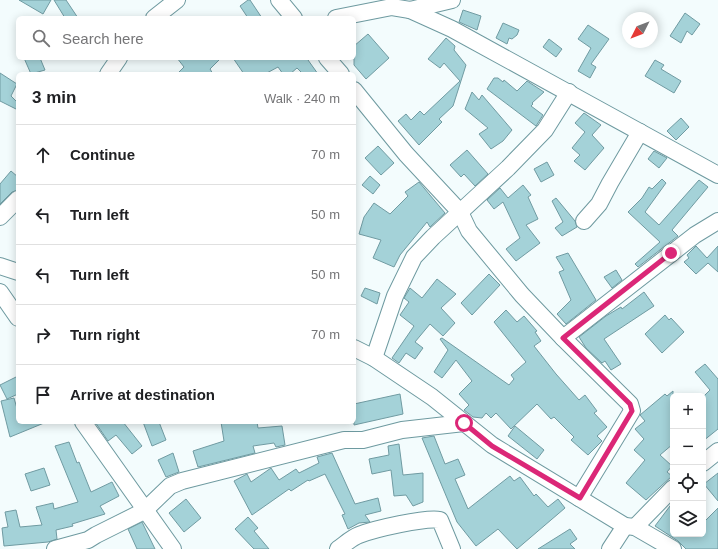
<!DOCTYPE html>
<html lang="en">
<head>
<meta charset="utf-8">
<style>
  :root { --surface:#fff; --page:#f2f2f2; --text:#202124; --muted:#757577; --line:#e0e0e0 }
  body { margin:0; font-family:Arial,sans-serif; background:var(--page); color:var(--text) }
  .controls { position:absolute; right:12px; bottom:12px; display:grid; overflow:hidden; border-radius:6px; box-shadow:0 2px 10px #0003 }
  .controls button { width:36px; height:36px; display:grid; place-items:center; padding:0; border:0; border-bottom:1px solid var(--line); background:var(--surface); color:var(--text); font:20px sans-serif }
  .compass { position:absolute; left:622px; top:12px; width:36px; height:36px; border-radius:50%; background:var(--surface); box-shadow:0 2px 10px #0003; rotate:228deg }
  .stop { position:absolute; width:12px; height:12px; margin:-9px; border:3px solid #db2777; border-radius:50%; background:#fff }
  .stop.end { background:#db2777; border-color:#fff; box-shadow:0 1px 4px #0008 }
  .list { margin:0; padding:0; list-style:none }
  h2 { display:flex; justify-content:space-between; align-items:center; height:52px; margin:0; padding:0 16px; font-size:17px }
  h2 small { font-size:13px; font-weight:400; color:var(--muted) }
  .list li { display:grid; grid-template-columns:26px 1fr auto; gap:12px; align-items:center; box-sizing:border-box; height:60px; padding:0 16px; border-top:1px solid var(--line) }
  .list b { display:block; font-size:15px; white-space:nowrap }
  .list em { font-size:13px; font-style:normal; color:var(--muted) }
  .icon { flex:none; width:22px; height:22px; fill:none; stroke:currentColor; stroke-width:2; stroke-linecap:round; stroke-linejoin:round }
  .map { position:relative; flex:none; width:718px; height:549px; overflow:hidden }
  .search { position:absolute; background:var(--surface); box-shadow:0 2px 10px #0003; left:16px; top:16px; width:340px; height:44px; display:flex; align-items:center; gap:10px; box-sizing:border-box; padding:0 14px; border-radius:6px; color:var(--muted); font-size:15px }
  .panel { position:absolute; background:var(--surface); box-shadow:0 2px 10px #0003; left:16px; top:72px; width:340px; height:352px; border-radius:6px }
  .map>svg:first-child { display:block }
  .building { fill:#a4d2d8; stroke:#709ba2 }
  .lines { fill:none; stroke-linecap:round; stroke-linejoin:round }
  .street-casing { stroke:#6e9aa0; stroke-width:18 }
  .street { stroke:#fff; stroke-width:16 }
  .route { stroke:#db2777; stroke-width:5 }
</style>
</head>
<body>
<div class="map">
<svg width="718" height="549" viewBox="0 0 718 549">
  <rect width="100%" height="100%" fill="#f3fcfd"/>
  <g class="building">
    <polygon points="19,0 51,0 43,14"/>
    <polygon points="54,0 66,0 78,18 65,18"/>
    <polygon points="248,0 250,0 262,18 248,18 240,6"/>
    <polygon points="463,10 481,16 477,30 459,22"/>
    <polygon points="685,13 700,24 692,35 687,31 681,43 670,36"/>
    <polygon points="503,23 519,30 517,35 512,39 509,38 507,44 496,38"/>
    <polygon points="588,25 609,39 591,64 596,67 590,78 578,71 591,48 578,39"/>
    <polygon points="368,34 389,58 366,79 354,65 354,46"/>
    <polygon points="446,38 455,46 454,50 466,65 453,106 439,119 442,122 419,145 398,121 406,114 411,120 420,111 424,115 460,81 444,63 440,68 428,59"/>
    <polygon points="549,39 562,49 556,57 543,47"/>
    <polygon points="24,58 40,58 45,70 31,74"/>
    <polygon points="177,58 221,58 210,69 213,74 177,74 184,67"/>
    <polygon points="233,58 311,58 308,60 318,74 303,74 297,68 290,74 283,74 278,67 265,74 244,74"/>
    <polygon points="655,60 664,65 661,69 681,81 674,93 645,76"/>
    <polygon points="0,73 17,84 11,96 18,103 18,110 0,101"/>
    <polygon points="494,78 498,78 503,82 504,80 517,91 527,81 544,92 532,103 533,104 531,106 543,115 536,126 487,89"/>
    <polygon points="472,92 479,100 482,95 512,130 503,141 491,149 479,134 488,128 465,109"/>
    <polygon points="584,113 601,125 592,135 604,148 585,170 574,161 580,155 572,148 585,132 575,123"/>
    <polygon points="681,118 689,127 676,140 667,131"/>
    <polygon points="378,146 394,163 381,175 365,158"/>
    <polygon points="467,150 488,174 475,186 464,174 461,177 450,165"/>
    <polygon points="654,151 667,158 659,168 648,159"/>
    <polygon points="547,162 554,175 541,182 534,169"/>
    <polygon points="11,171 18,177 18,190 12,192 0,204 0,184"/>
    <polygon points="370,176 380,185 373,194 362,185"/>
    <polygon points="662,179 666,183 645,212 659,225 699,180 708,187 672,230 678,236 638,267 635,264 660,242 628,212 642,198 649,187 652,189"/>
    <polygon points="419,182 445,213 430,227 427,222 400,255 394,267 373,258 381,240 359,234 364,217 374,203 390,214 408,196 405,192"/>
    <polygon points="523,185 531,195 528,197 538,219 526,225 540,243 516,261 506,249 520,238 503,202 494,209 487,200 500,188 508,198"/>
    <polygon points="556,198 575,221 577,227 562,236 555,228 563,222 552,201"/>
    <polygon points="696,246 707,258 718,246 718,272 708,263 696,274 684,262 689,258 687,255"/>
    <polygon points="568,253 596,300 566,324 557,314 571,300 559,272 564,270 556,257"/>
    <polygon points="616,270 622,280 612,288 604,277"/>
    <polygon points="489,274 500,285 472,315 461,303"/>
    <polygon points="437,279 456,294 441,308 455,323 443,336 430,324 415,342 423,348 415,359 406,353 399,363 392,358 414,326 400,315 409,302 404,298 410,288 422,298"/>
    <polygon points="365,288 380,293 377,304 361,296"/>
    <polygon points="644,292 654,306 604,339 621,364 611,370 605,361 602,363 586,348 579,337 606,316 621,307 622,309"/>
    <polygon points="506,310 517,322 524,316 537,331 535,332 541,341 534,346 556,374 579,400 585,395 597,411 594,413 607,427 597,436 602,441 588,455 571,440 574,437 554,417 551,419 537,404 511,429 496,413 491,418 486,413 482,418 473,417 464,410 469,405 459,394 472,381 456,360 442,378 434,372 448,350 440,339 442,338 509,385 514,379 511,375 526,362 494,322"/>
    <polygon points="665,315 669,320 671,318 684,332 662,353 645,334"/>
    <polygon points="705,364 718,379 718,429 703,441 703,397 710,390 695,372"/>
    <polygon points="18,376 18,394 7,399 0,385"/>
    <polygon points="673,391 673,444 660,455 672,466 667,472 672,476 646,500 626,483 645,460 634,450 644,439 635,429 645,421 640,415 665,394 667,396"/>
    <polygon points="400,394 403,414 354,425 354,404"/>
    <polygon points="14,398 18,412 18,422 44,423 10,437 1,401"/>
    <polygon points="95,422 123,422 142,446 132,454 116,435 108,441"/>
    <polygon points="143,422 159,422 166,440 152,446"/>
    <polygon points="221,422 257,422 258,428 282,426 285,445 276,447 274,443 253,446 255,453 198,467 193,451 224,441"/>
    <polygon points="515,426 544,450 537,459 508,436"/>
    <polygon points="434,436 445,464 458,459 465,475 455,479 468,509 510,476 514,481 520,477 534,496 536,494 548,507 558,499 565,508 517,549 498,529 476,546 457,522 422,438"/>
    <polygon points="69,442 77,463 79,462 91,492 112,482 119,496 100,506 105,514 72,524 73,526 56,530 57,539 48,542 4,546 2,528 8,527 5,512 16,510 20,527 42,525 36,507 53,503 54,509 78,502 55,446"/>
    <polygon points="399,444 403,475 423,473 423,502 413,506 406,495 394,496 391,470 372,474 369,459 389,455 388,446"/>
    <polygon points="173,453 179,472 166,477 158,460"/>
    <polygon points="332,453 355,504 378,498 381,511 365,515 370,522 359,523 348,529 342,515 345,514 325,474 309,481 308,480 291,491 289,489 252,515 234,481 247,474 251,482 271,468 279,480 296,469 299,473 319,463 317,457"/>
    <polygon points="44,468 50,485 31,491 25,474"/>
    <polygon points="718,473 718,501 704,484"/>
    <polygon points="186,499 201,518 184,532 169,513"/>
    <polygon points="673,502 673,534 703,534 703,523 718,508 718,549 686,549 678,541 655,526"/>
    <polygon points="248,517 258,528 254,531 269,549 254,549 235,529"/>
    <polygon points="142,522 155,549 137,549 128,529"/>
    <polygon points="570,529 577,539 570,544 575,549 538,549"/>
  </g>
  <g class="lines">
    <defs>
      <g id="street">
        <polyline points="279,0 294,18"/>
        <polyline points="410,10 452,0"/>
        <polyline points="154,18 177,0"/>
        <polyline points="336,18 392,7 410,10 452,29 718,175"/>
        <polyline points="327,58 341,74"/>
        <polyline points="108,74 119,58"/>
        <polyline points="354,90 406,154 460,212 469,231 522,295 563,338 630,404 632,411 579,498"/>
        <polyline points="0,217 18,199"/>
        <polyline points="584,221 599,204 610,183 640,132"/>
        <polyline points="0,266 18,272"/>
        <polyline points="0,292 18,318"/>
        <polyline points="563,338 695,235 718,221"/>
        <polyline points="354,348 374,358 432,397 492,445 625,526 635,527 673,549"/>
        <polyline points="374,358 395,296 414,257 433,237 508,168 545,130 569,92"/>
        <polyline points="83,422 173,549"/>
        <polyline points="703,463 718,451"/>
        <polyline points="635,527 673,488"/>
        <polyline points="55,549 88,540 96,535 144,511 170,486 182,481 344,440 363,440 402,430 464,423"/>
        <path d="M338,549C344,545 351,538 359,535C374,529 426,517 440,520L452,549"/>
        <polyline points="610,549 625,526"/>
      </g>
    </defs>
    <use href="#street" class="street-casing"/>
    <use href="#street" class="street"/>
  </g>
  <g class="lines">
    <polyline class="route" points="464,423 492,446 580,498 632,411 630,404 563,338 671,253"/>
  </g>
</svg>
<div class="controls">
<button>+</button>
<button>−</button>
<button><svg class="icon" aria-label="locate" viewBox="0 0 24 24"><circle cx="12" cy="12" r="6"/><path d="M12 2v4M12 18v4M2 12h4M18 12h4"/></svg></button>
<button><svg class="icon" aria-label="layers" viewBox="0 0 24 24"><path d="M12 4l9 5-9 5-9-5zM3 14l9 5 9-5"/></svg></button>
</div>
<svg class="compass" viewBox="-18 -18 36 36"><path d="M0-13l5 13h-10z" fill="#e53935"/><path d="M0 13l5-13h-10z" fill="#757577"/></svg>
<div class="stop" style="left:464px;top:423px"></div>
<div class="stop end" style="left:671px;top:253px"></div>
<div class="search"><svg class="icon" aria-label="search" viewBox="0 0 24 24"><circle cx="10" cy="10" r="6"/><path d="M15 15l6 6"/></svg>Search here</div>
<section class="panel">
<h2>3 min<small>Walk · 240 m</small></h2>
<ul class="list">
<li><svg class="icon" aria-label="ahead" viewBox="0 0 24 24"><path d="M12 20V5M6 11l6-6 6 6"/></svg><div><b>Continue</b></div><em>70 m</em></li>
<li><svg class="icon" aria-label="left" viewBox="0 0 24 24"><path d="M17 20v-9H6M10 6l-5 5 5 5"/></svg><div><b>Turn left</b></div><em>50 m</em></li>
<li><svg class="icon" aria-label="left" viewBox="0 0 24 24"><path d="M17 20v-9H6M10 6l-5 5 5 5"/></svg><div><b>Turn left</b></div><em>50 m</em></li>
<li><svg class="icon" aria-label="right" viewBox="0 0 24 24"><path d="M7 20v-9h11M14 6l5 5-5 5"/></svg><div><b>Turn right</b></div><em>70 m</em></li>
<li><svg class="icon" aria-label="arrive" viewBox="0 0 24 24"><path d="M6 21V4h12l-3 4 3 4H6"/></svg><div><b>Arrive at destination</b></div></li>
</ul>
</section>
</div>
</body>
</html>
